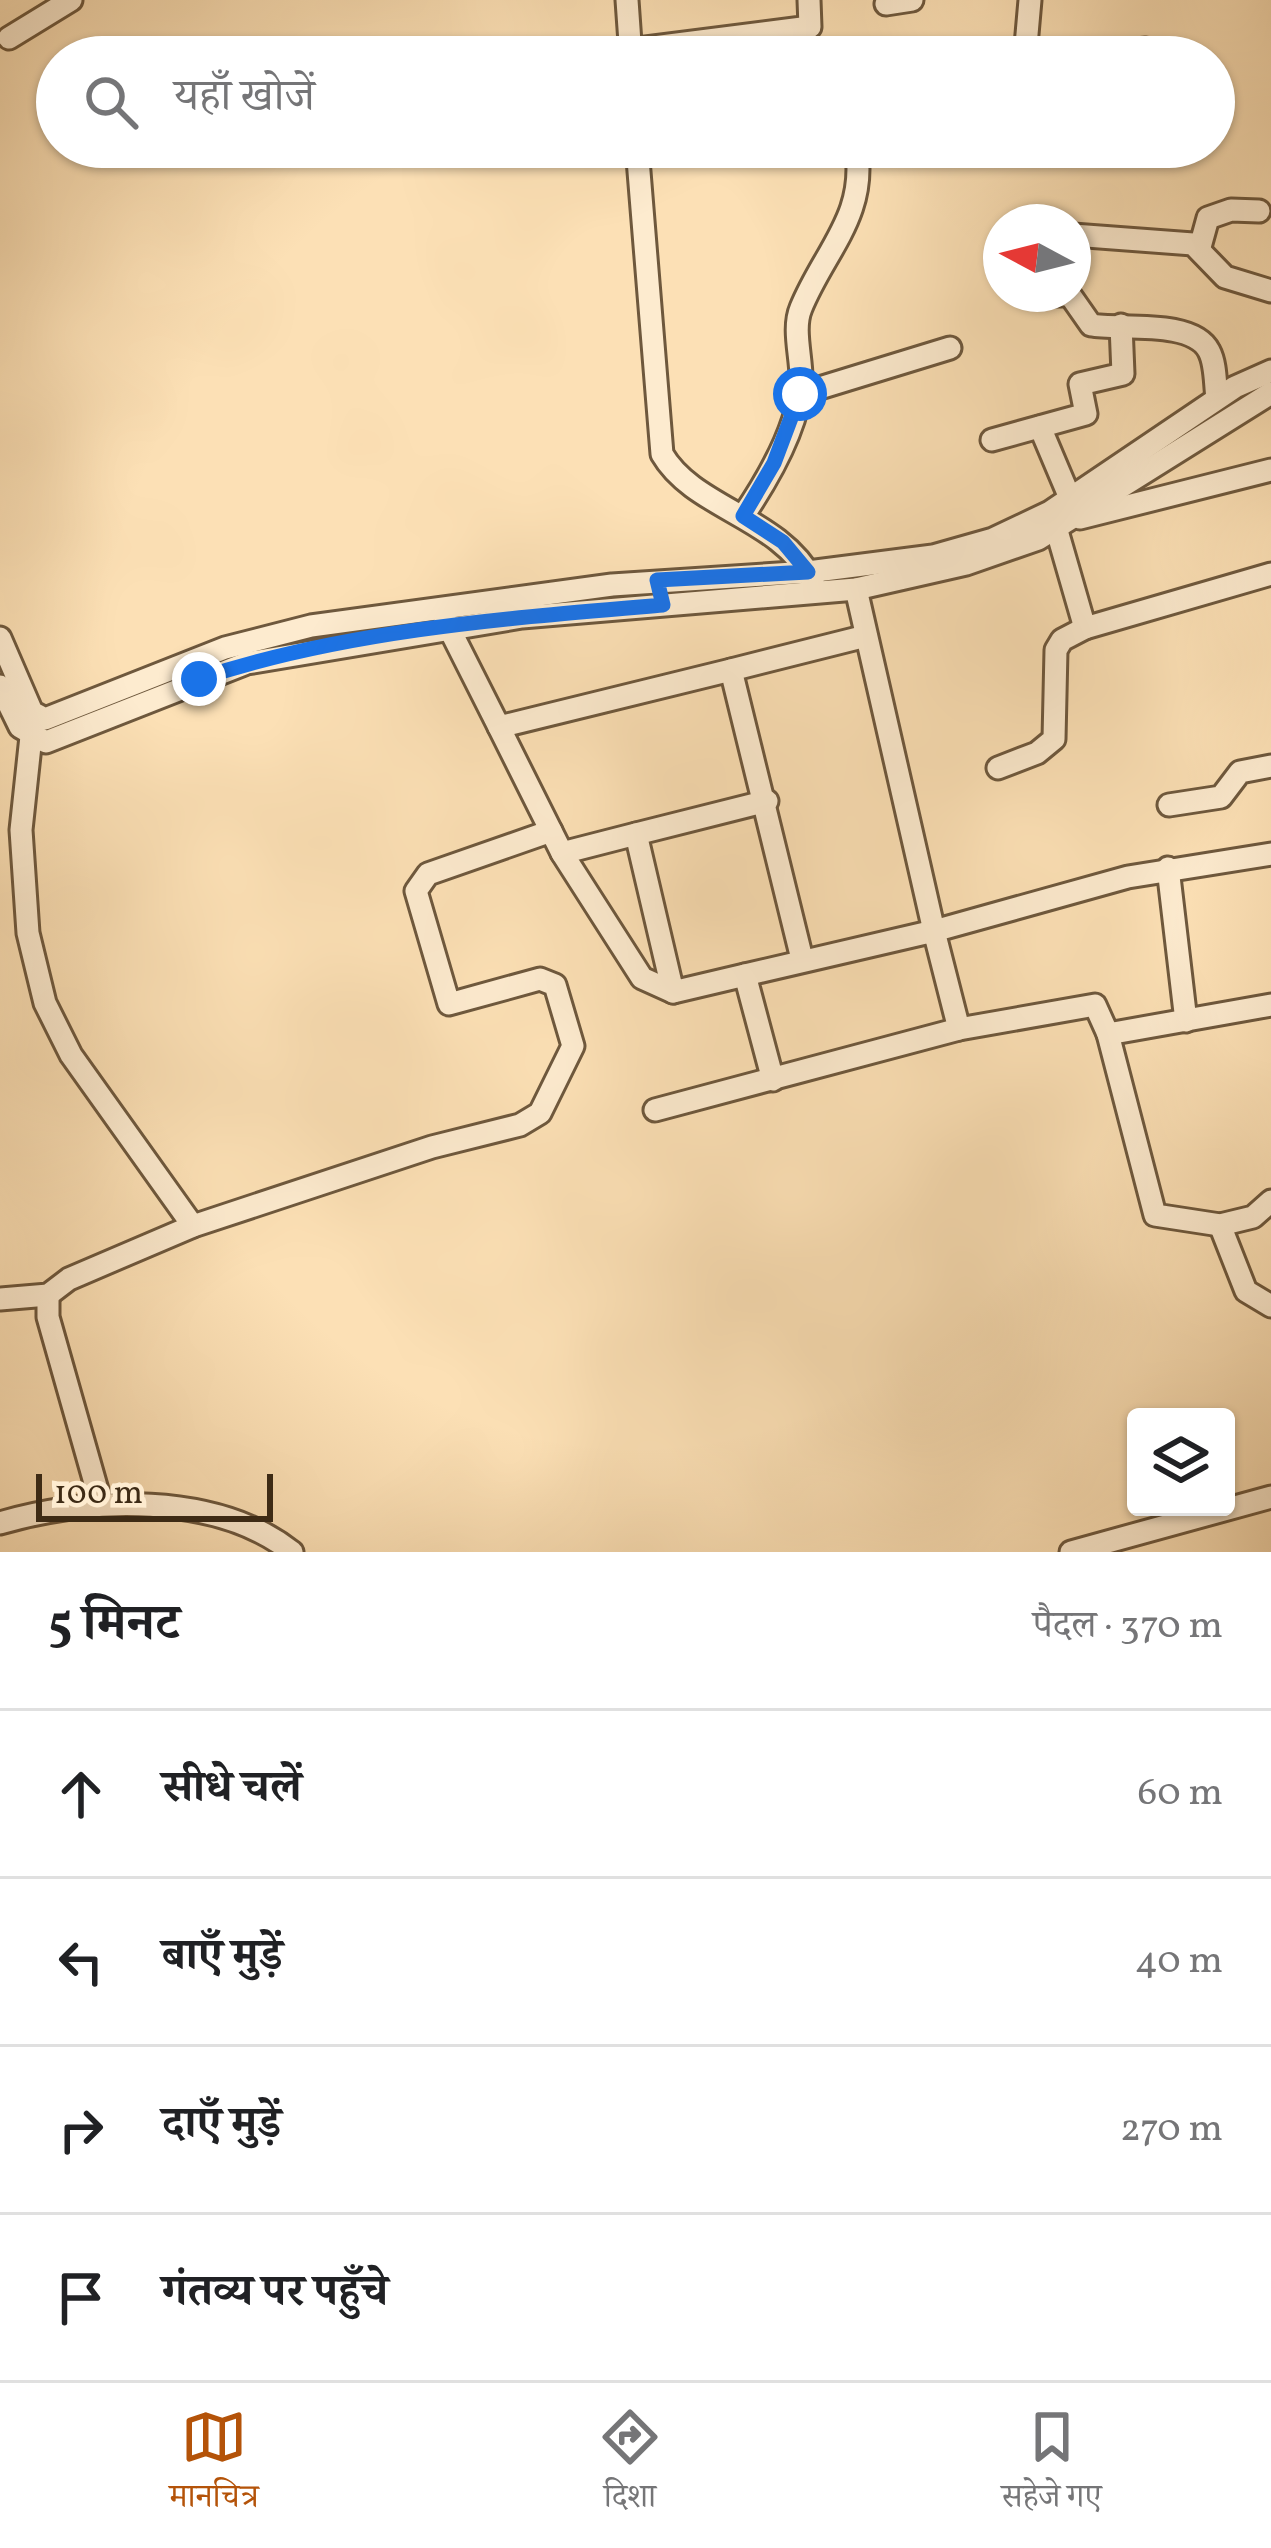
<!DOCTYPE html>
<html lang="hi">
<head>
<meta charset="utf-8">
<style>
  :root { --surface:#fff; --page:#f6f6f6; --text:#202124; --muted:#757577; --line:#e0e0e0; --accent:#b45309 }
  body { margin:0; font-family:Vollkorn,"Noto Serif Devanagari",serif; background:var(--page); color:var(--text) }
  .controls { position:absolute; right:36px; bottom:36px; display:grid; overflow:hidden; border-radius:12px; box-shadow:0 3px 9px #0004 }
  .controls button { width:108px; height:108px; display:grid; place-items:center; padding:0; border:0; border-bottom:3px solid var(--line); background:var(--surface); color:var(--text); font:60px sans-serif }
  .compass { position:absolute; left:983px; top:204px; width:108px; height:108px; border-radius:50%; background:var(--surface); box-shadow:0 3px 9px #0004; rotate:277deg }
  .scale { position:absolute; left:36px; bottom:30px; width:237px; box-sizing:border-box; padding-left:12px; border:6px solid #3e2b15; border-top:0; font-size:33px; line-height:42px; white-space:nowrap; color:#3e2b15; -webkit-text-stroke:9px #fdebcf; paint-order:stroke }
  .stop { position:absolute; width:36px; height:36px; margin:-27px; border:9px solid #1a73e8; border-radius:50%; background:#fff }
  .stop.end { background:#1a73e8; border-color:#fff; box-shadow:0 3px 12px #0008 }
  .list { margin:0; padding:0; list-style:none }
  h2 { display:flex; justify-content:space-between; align-items:center; height:156px; margin:0; padding:0 48px; font-size:51px }
  h2 small { font-size:39px; font-weight:400; color:var(--muted) }
  .list li { display:grid; grid-template-columns:78px 1fr auto; gap:36px; align-items:center; box-sizing:border-box; height:168px; padding:0 48px; border-top:3px solid var(--line) }
  .list b { display:block; font-size:45px; white-space:nowrap }
  .list em { font-size:39px; font-style:normal; color:var(--muted) }
  .icon { flex:none; width:66px; height:66px; fill:none; stroke:currentColor; stroke-width:2; stroke-linecap:round; stroke-linejoin:round }
  .map { position:relative; flex:none; width:1271px; height:1552px; overflow:hidden }
  .search { position:absolute; background:var(--surface); box-shadow:0 3px 9px #0004; left:36px; right:36px; top:36px; height:132px; display:flex; align-items:center; gap:30px; box-sizing:border-box; padding:0 42px; border-radius:66px; color:var(--muted); font-size:45px }
  .sheet { height:828px; background:var(--surface) }
  nav { display:flex; justify-content:space-around; align-items:center; box-sizing:border-box; height:168px; border-top:3px solid var(--line); background:var(--surface); font-size:33px; color:var(--muted) }
  nav a { display:grid; justify-items:center; gap:6px }
  nav .on { color:var(--accent) }
  .map>svg:first-child { display:block }
  .lines { fill:none; stroke-linecap:round; stroke-linejoin:round }
  .minor-casing { stroke:#6e583d; stroke-width:27 }
  .minor { stroke:#fdebcf; stroke-width:21 }
  .route { stroke:#1a73e8; stroke-width:15 }
</style>
</head>
<body>
<div class="map">
<svg width="1271" height="1552" viewBox="0 0 1271 1552">
  <rect width="100%" height="100%" fill="#fce0b5"/>
  <filter id="stains"><feTurbulence type="fractalNoise" baseFrequency=".00167" numOctaves="4"/><feColorMatrix values="0 0 0 0 .2 0 0 0 0 .09 0 0 0 0 .02 0 0 0 .5 -.17"/></filter>
  <radialGradient id="worn" r=".72"><stop offset=".6" stop-color="#630" stop-opacity="0"/><stop offset="1" stop-color="#630" stop-opacity=".3"/></radialGradient>
  <g class="lines">
    <defs>
      <g id="minor">
        <polyline points="627,0 631,57"/>
        <polyline points="886,4 912,0"/>
        <polyline points="9,38 71,0"/>
        <polyline points="630,50 810,27 809,0"/>
        <polyline points="1025,57 1030,0"/>
        <polyline points="1071,57 1146,49"/>
        <path d="M637,147L662,454C694,509 780,517 813,581"/>
        <polyline points="1073,235 1193,244 1225,277 1271,291"/>
        <polyline points="1200,247 1208,218 1231,210 1259,211"/>
        <path d="M1029,295H1070L1091,325C1119,330 1193,319 1209,351C1216,364 1215,384 1217,398"/>
        <polyline points="800,394 950,348"/>
        <polyline points="1040,427 1070,498"/>
        <polyline points="992,440 1086,414 1080,384 1123,374 1121,325"/>
        <path d="M743,516C768,479 799,427 801,381C802,359 792,329 801,308C824,251 868,215 856,147"/>
        <polyline points="1053,517 1085,628 1271,574"/>
        <polyline points="1080,518 1271,470"/>
        <polyline points="856,589 934,931 1128,877 1271,854"/>
        <polyline points="445,620 499,727 731,670"/>
        <polyline points="0,638 32,712 45,719 225,648 311,626 612,585 808,572 933,556 993,539 1050,512 1235,387 1271,371"/>
        <polyline points="0,686 20,727 46,742 247,663 522,617 856,589 966,564 1038,539 1271,393"/>
        <polyline points="32,727 21,830 28,933 45,1003 71,1055 193,1226"/>
        <polyline points="499,727 562,853 636,834"/>
        <polyline points="998,768 1037,753 1054,739 1056,650 1062,640 1085,628"/>
        <polyline points="1169,805 1221,797 1240,772 1271,766"/>
        <polyline points="562,853 642,978 673,992"/>
        <polyline points="1168,868 1186,1021"/>
        <polyline points="802,959 731,670 866,636"/>
        <polyline points="745,975 673,992 636,834 767,801"/>
        <polyline points="1108,1034 1155,1215 1220,1225 1253,1217 1271,1201"/>
        <polyline points="773,1080 745,975 934,931 959,1029 1095,1005 1108,1034 1271,1005"/>
        <polyline points="655,1110 959,1029"/>
        <polyline points="1220,1225 1246,1291 1271,1306"/>
        <polyline points="48,1295 48,1317 101,1504"/>
        <polyline points="0,1299 48,1295 69,1279 193,1226 432,1147 520,1125 540,1113 573,1046 555,985 540,979 449,1004 416,891 428,874 551,831"/>
        <path d="M0,1523C89,1497 216,1492 292,1552"/>
        <polyline points="1071,1552 1271,1497"/>
      </g>
    </defs>
    <use href="#minor" class="minor-casing"/>
    <use href="#minor" class="minor"/>
  </g>
  <g class="lines">
    <path class="route" d="M199,679C346,630 509,618 663,605L657,580L808,572L783,542L743,516L774,463L800,394"/>
  </g>
  <rect width="100%" height="100%" filter="url(#stains)"/>
  <rect width="100%" height="100%" fill="url(#worn)"/>
</svg>
<div class="controls">
<button><svg class="icon" aria-label="layers" viewBox="0 0 24 24"><path d="M12 4l9 5-9 5-9-5zM3 14l9 5 9-5"/></svg></button>
</div>
<svg class="compass" viewBox="-18 -18 36 36"><path d="M0-13l5 13h-10z" fill="#e53935"/><path d="M0 13l5-13h-10z" fill="#757577"/></svg>
<div class="scale">100 m</div>
<div class="stop" style="left:800px;top:394px"></div>
<div class="stop end" style="left:199px;top:679px"></div>
<div class="search"><svg class="icon" aria-label="search" viewBox="0 0 24 24"><circle cx="10" cy="10" r="6"/><path d="M15 15l6 6"/></svg>यहाँ खोजें</div>
</div>
<section class="sheet">
<h2>5 मिनट<small>पैदल · 370 m</small></h2>
<ul class="list">
<li><svg class="icon" aria-label="ahead" viewBox="0 0 24 24"><path d="M12 20V5M6 11l6-6 6 6"/></svg><div><b>सीधे चलें</b></div><em>60 m</em></li>
<li><svg class="icon" aria-label="left" viewBox="0 0 24 24"><path d="M17 20v-9H6M10 6l-5 5 5 5"/></svg><div><b>बाएँ मुड़ें</b></div><em>40 m</em></li>
<li><svg class="icon" aria-label="right" viewBox="0 0 24 24"><path d="M7 20v-9h11M14 6l5 5-5 5"/></svg><div><b>दाएँ मुड़ें</b></div><em>270 m</em></li>
<li><svg class="icon" aria-label="arrive" viewBox="0 0 24 24"><path d="M6 21V4h12l-3 4 3 4H6"/></svg><div><b>गंतव्य पर पहुँचे</b></div></li>
</ul>
</section>
<nav>
<a class="on"><svg class="icon" aria-label="map" viewBox="0 0 24 24"><path d="M3 6l6-2 6 2 6-2v14l-6 2-6-2-6 2zM9 4v14M15 6v14"/></svg>मानचित्र</a>
<a><svg class="icon" aria-label="directions" viewBox="0 0 24 24"><path d="M12 3l9 9-9 9-9-9zM9 14v-3h6M13 9l2 2-2 2"/></svg>दिशा</a>
<a><svg class="icon" aria-label="saved" viewBox="0 0 24 24"><path d="M7 4h10v16l-5-4-5 4z"/></svg>सहेजे गए</a>
</nav>
</body>
</html>
